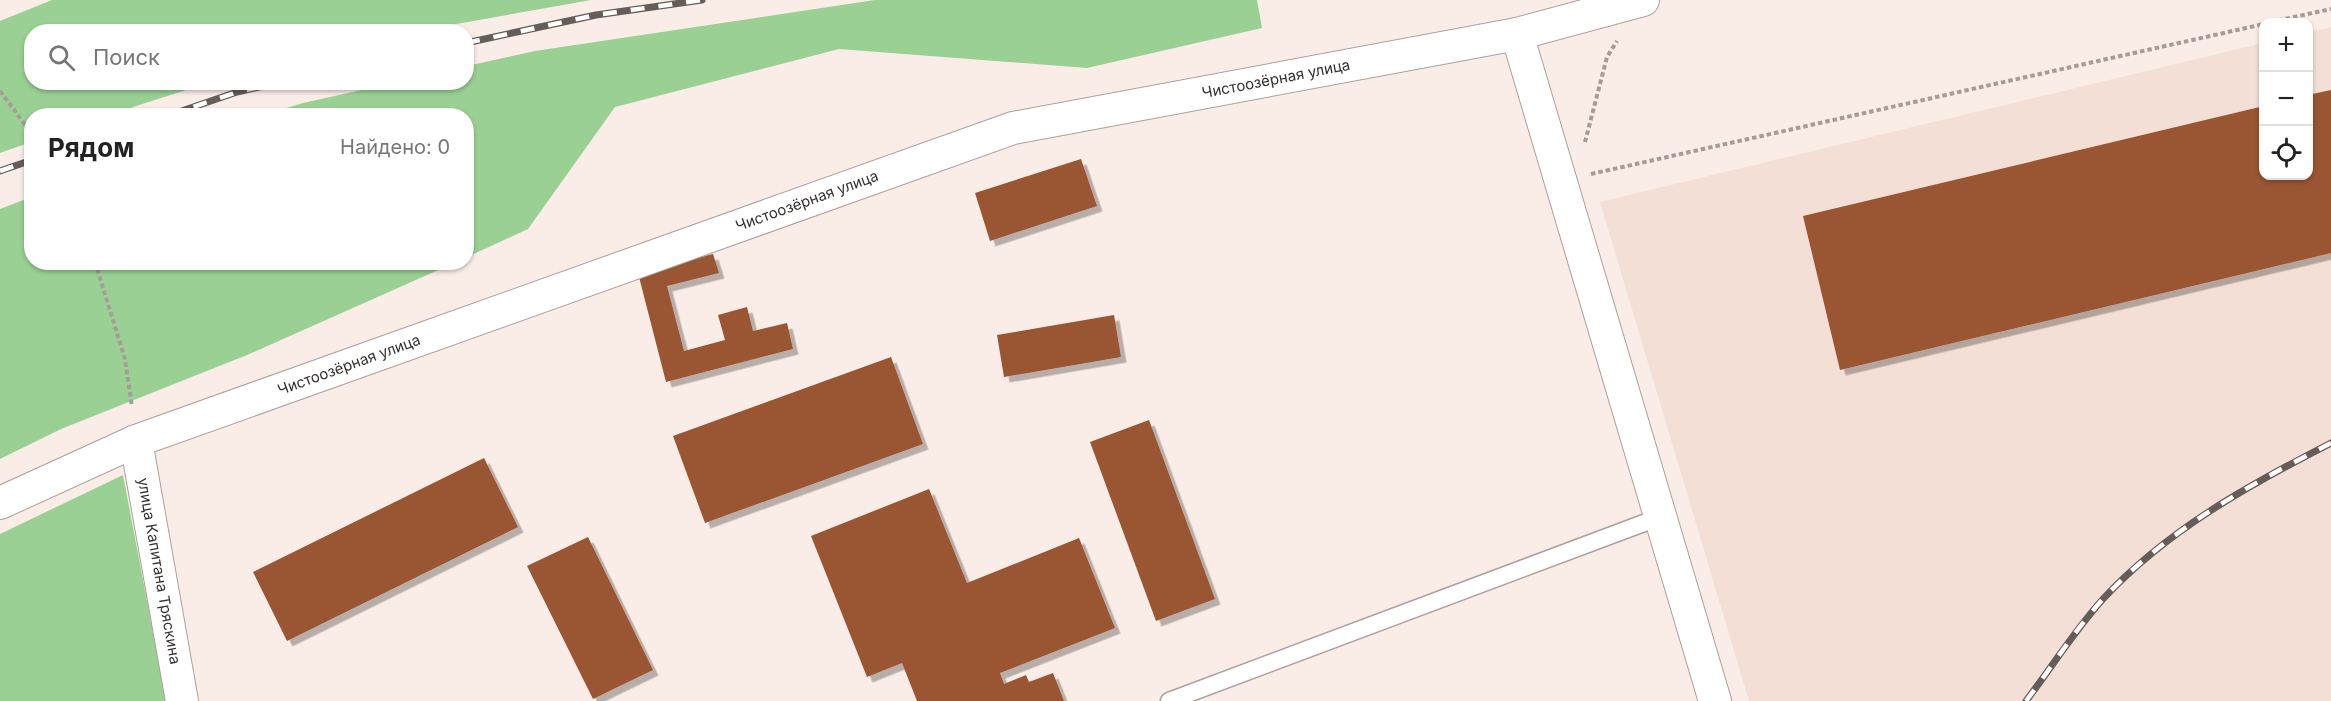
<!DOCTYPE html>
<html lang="ru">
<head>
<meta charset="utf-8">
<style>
  :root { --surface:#fff; --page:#f6f6f6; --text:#222; --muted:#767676; --line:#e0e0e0 }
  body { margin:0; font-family:Inter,sans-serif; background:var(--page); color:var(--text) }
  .controls { position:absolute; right:18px; top:18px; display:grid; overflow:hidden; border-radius:12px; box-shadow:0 2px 4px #0004 }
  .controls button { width:54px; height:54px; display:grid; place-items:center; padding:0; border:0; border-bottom:2px solid var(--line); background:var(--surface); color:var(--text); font:30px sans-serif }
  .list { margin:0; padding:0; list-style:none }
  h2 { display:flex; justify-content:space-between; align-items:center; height:78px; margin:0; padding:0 24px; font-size:26px }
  h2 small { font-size:20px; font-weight:400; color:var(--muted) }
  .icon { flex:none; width:33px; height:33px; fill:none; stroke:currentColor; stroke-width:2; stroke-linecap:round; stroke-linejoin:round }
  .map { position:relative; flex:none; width:2331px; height:701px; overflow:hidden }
  .search { position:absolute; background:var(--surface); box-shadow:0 2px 4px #0004; left:24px; top:24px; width:450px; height:66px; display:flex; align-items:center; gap:15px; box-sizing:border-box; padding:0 21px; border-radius:24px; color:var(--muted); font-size:22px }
  .panel { position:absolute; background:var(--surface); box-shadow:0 2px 4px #0004; left:24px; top:108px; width:450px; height:162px; border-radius:24px }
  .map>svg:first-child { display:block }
  .built { fill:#f3dfd5 }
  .green { fill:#9ad093 }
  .building { fill:#9a5430; filter:url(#shadow) }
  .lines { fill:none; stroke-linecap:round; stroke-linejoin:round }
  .lane-casing { stroke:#aca09a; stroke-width:19 }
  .street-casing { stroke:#aca09a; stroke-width:34 }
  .path { stroke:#a59b97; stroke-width:4; stroke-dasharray:4.5 3; stroke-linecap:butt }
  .lane { stroke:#fff; stroke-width:16 }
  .street { stroke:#fff; stroke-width:32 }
  .rail-casing { stroke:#645d5a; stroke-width:7 }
  .rail { stroke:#fff; stroke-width:4.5; stroke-dasharray:14; stroke-linecap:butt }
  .labels { text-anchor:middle; stroke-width:6; stroke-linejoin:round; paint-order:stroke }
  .street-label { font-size:15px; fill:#35302e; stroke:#fff }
</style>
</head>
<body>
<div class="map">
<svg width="2331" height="701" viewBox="0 0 2331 701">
  <defs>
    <filter id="shadow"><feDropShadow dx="5.5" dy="5.5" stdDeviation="0" flood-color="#0004"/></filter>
  </defs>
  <rect width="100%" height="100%" fill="#faede7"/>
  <polygon class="built" points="2331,27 2331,701 1749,701 1600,202 2263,43 2264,176 2308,176 2309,32"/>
  <g class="green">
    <polygon points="52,0 591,0 417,31 32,32 32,82 208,83 108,115 32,116 31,142 0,153 0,21"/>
    <polygon points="875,0 1257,0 1262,28 1087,68 839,49 615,107 528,229 467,257 466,116 263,115 303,103 393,83 466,82 467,66 535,51"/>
    <polygon points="31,197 32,262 454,263 247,355 61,429 0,459 0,209"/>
    <polygon points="123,475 166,701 0,701 0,534"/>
  </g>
  <g class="building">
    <polygon points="2331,90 2331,253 1840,370 1803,216 2264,106 2264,176 2308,176 2308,95"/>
    <polygon points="1081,159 1097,206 990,241 975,193"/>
    <polygon points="713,254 719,273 667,286 684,351 725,340 718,315 747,307 753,331 787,323 793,349 666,382 638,273"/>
    <polygon points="1114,315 1121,357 1004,377 997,335"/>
    <polygon points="891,357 923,444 705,523 673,436"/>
    <polygon points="1149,420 1215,599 1156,621 1090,442"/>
    <polygon points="484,458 518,527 287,641 253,572"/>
    <polygon points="929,489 967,583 1079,538 1115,628 1000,673 1004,684 1026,675 1029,682 1053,673 1064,701 917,701 902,663 867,677 811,536"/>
    <polygon points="588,537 653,670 593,699 527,566"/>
  </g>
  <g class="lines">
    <defs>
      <polyline id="lane" points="1169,701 1660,517"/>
      <g id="street">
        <polyline points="1517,34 1715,701"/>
        <polyline points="136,441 182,701"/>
        <polyline points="0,503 136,441 1013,128 1517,34 1643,0"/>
      </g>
    </defs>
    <use href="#lane" class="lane-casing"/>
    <use href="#street" class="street-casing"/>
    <g class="path">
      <polyline points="2271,22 2331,9"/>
      <polyline points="0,91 32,134"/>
      <polyline points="1585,142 1607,57 1617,41"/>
      <polyline points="1591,174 2264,24"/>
      <polyline points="95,262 125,359 132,407"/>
    </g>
    <use href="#lane" class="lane"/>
    <use href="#street" class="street"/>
    <defs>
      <g id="rail">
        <polyline points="466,43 596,15 702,0"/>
        <polyline points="167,116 237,92 281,82"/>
        <polyline points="0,171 32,160"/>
        <path d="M2026,701C2051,668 2075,630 2103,599C2167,530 2249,485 2331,443"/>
      </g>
    </defs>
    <use href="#rail" class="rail-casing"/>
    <use href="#rail" class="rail"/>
  </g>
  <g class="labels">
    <g class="street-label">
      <text transform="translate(1276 79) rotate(-11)" y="5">Чистоозёрная улица</text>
      <text transform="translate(807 201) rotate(-20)" y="5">Чистоозёрная улица</text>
      <text transform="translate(349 365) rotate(-20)" y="5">Чистоозёрная улица</text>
      <text transform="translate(159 571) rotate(80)" y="5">улица Капитана Тряскина</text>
    </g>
  </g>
</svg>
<div class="controls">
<button>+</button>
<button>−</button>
<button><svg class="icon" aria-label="locate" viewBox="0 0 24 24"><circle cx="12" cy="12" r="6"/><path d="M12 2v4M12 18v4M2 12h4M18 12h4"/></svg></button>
</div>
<div class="search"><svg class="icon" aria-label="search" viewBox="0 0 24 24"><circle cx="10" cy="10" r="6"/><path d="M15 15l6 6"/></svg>Поиск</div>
<section class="panel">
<h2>Рядом<small>Найдено: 0</small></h2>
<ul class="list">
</ul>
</section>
</div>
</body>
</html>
